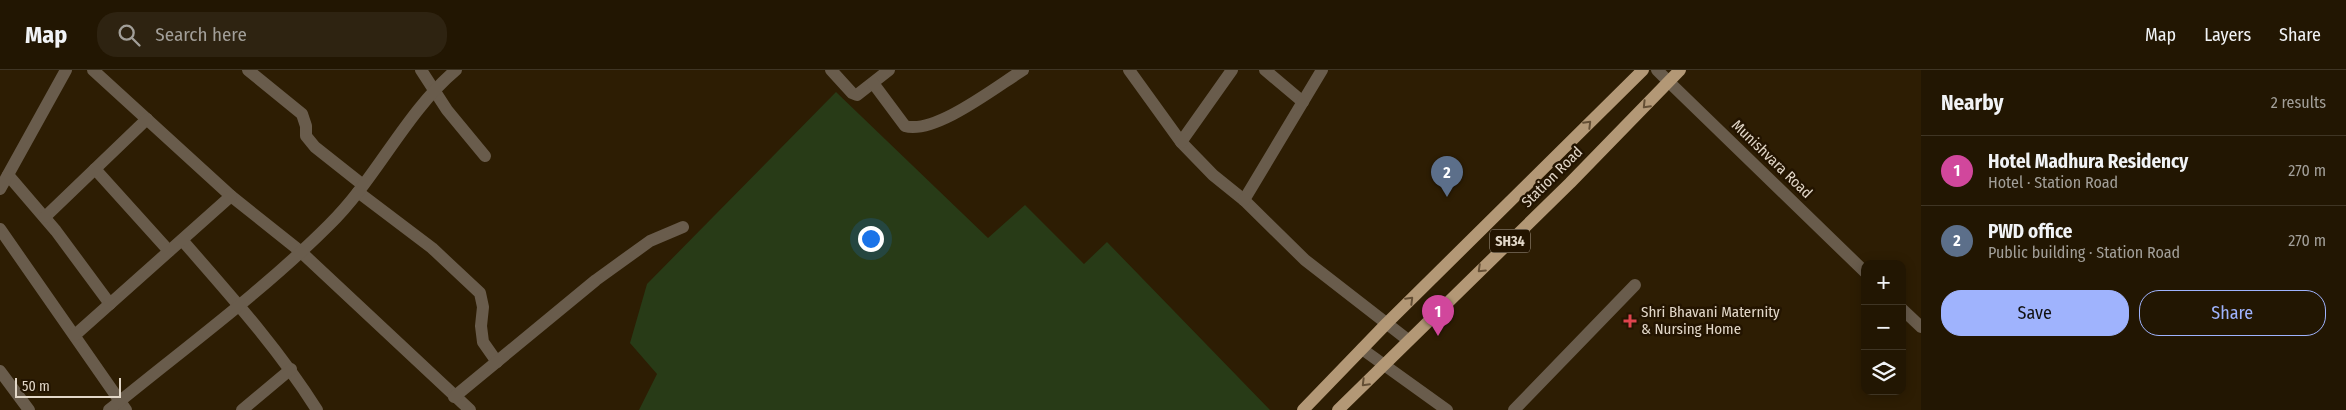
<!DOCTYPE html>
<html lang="en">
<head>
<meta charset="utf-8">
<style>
  :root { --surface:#221602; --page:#2e2311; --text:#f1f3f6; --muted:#a29f99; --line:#3f3524; --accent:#9fb3fd }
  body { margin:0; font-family:"Fira Sans Condensed",sans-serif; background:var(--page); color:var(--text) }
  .controls { position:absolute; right:15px; bottom:15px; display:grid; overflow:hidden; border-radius:10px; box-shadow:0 2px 12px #0003 }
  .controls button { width:45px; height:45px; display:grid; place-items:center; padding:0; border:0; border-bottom:1px solid var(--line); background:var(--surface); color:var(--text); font:25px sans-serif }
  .scale { position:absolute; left:15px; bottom:12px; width:106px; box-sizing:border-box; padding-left:5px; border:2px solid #e2d7c8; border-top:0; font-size:14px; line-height:18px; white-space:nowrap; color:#e2d7c8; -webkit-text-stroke:4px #231400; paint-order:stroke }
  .you { position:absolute; left:870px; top:168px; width:18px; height:18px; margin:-12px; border:4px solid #fff; border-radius:50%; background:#1a73e8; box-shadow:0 0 0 8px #1a73e833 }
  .badge { display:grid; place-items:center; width:32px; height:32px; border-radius:50%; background:var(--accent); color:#fff; font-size:16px; font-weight:700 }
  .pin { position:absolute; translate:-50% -41px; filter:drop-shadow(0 1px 2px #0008) }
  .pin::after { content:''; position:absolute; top:26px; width:18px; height:15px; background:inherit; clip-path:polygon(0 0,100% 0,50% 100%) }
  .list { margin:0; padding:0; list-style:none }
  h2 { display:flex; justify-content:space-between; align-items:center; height:65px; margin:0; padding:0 20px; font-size:21px }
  h2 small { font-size:16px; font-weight:400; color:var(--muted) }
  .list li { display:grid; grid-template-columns:32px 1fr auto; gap:15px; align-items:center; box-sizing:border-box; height:70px; padding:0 20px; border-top:1px solid var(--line) }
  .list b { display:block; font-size:19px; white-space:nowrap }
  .list p { margin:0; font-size:16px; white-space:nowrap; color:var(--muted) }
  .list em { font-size:16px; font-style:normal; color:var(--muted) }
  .actions { display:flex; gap:10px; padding:15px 20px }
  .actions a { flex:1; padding:11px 0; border:1px solid var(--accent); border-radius:20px; text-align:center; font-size:18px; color:var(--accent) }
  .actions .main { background:var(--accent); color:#111 }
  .icon { flex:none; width:28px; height:28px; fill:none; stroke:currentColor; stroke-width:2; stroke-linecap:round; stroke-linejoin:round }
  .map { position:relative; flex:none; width:1921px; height:340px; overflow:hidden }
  header { display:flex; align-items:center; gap:30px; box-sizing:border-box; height:70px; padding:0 25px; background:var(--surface); border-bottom:1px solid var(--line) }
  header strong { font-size:24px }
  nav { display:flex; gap:28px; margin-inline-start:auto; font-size:18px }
  .search { width:350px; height:45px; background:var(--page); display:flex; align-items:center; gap:12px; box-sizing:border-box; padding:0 18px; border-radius:20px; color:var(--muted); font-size:19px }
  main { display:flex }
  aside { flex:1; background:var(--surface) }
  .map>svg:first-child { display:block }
  .green { fill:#283b17 }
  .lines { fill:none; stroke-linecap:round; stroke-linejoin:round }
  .minor { stroke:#695c4c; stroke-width:12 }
  .tertiary { stroke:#695c4c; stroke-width:12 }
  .primary { stroke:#b39876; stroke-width:12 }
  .oneway { stroke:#644f35 }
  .health-dot { fill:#e0444e; stroke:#231400; stroke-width:2 }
  .labels { text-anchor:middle; stroke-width:5; stroke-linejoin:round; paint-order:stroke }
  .shield { fill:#231400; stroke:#a99c8c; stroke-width:1 }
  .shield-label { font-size:14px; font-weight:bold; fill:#e2d7c8 }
  .street-label { font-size:15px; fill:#e2d7c8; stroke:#231400 }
  .poi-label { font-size:15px; fill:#e2d7c8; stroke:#231400; text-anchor:start }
</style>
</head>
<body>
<header>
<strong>Map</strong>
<div class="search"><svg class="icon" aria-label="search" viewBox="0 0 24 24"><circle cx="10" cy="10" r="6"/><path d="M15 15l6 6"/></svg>Search here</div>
<nav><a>Map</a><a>Layers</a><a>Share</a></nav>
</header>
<main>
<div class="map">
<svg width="1921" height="340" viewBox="0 0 1921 340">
  <rect width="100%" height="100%" fill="#2d1d03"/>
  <polygon class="green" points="836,22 988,168 1025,135 1084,194 1107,172 1270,340 639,340 657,304 630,273 647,214"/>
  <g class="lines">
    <g class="minor">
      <polyline points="93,0 231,126 300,181 470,340"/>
      <polyline points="248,0 302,44 306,56 306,66 315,77 363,115"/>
      <polyline points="421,0 447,40 485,86"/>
      <polyline points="831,0 852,23 857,25 889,0"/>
      <polyline points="1129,0 1181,72 1213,105 1244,130 1305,190 1408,270"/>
      <polyline points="1265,0 1303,32"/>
      <polyline points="1669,12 1865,202"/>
      <path d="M873,13L905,56C935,65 997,16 1023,0"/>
      <polyline points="1181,72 1232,0"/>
      <polyline points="95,99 169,181"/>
      <polyline points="8,105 56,161 110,234"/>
      <polyline points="358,122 432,178 480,223 483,237 481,256 483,272 497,292"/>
      <polyline points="1244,130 1322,0"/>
      <polyline points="45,147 147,49"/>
      <polyline points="0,159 126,340"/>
      <path d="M182,170C230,225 278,278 317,340"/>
      <polyline points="1902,239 1921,257"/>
      <polyline points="75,265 231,126"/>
      <polyline points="1362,279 1447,340"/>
      <polyline points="0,301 29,340"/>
      <polyline points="454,327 596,210 650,171 683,157"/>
      <path d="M109,340C182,280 262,222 329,155C377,108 405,43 456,0"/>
      <polyline points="242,340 291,299"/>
      <polyline points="1514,340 1635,215"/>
    </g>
    <g class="tertiary">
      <polyline points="1657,0 1669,12"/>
      <polyline points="0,119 66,0"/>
    </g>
    <g class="primary">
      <polyline points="1303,340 1387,253 1643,0"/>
      <polyline points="1338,340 1570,113 1680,0"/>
    </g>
  </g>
  <defs><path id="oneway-chevron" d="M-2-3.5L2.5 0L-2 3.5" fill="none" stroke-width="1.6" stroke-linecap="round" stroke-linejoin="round" transform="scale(1.25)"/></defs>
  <g class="oneway">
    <use href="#oneway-chevron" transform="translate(1646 35) rotate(134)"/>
    <use href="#oneway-chevron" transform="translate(1588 54) rotate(-45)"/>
    <use href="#oneway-chevron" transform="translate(1481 199) rotate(136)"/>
    <use href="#oneway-chevron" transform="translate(1410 230) rotate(-45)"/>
    <use href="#oneway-chevron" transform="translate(1365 313) rotate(135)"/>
  </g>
  <path class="health-dot" d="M1627.5 243.5h5v5h5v5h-5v5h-5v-5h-5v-5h5z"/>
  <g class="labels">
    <rect class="shield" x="1490" y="159.5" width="40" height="23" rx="4"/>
    <g class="shield-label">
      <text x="1510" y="176">SH34</text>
    </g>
    <g class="street-label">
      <text transform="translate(1772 89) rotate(44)" y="5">Munishvara Road</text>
      <text transform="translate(1552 107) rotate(-45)" y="5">Station Road</text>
    </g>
    <g class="poi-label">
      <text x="1641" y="247">Shri Bhavani Maternity<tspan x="1641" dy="17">&amp; Nursing Home</tspan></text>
    </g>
  </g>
</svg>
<div class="controls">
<button>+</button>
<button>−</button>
<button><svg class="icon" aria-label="layers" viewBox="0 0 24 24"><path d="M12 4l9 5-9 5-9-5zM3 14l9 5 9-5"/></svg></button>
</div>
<div class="scale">50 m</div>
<div class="you"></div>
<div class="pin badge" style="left:1438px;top:266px;background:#d1479c">1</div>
<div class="pin badge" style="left:1447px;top:127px;background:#5c6f8a">2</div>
</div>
<aside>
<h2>Nearby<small>2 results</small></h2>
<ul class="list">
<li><span class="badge" style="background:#d1479c">1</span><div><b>Hotel Madhura Residency</b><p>Hotel · Station Road</p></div><em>270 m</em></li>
<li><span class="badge" style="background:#5c6f8a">2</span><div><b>PWD office</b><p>Public building · Station Road</p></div><em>270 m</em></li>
</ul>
<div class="actions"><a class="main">Save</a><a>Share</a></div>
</aside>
</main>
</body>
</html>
